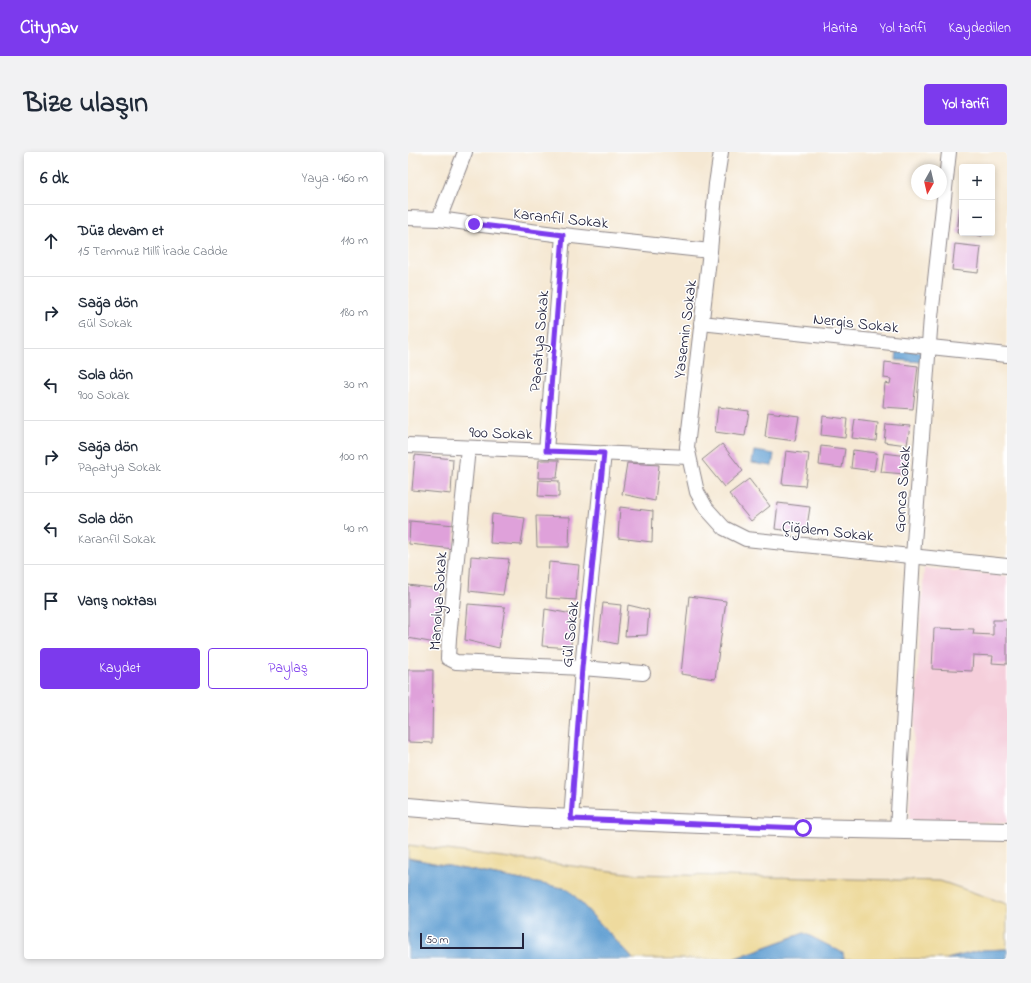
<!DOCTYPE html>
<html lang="tr">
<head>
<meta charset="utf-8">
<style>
  :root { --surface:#fff; --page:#f2f2f3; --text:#1f2937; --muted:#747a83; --line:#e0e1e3; --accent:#7c3aed }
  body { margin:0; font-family:"Indie Flower",sans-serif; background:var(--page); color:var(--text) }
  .controls { position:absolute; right:12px; top:12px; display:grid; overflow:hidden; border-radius:4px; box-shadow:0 2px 6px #0003 }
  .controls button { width:36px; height:36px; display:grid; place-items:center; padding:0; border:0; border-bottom:1px solid var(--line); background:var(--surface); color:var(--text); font:20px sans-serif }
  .compass { position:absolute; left:503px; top:12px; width:36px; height:36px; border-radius:50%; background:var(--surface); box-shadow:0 2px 6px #0003; rotate:188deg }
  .scale { position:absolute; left:12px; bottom:10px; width:104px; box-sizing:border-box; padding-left:4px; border:2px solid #22223b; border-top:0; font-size:11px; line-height:14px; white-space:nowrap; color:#22223b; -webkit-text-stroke:3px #fff; paint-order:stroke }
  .stop { position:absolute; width:12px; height:12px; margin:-9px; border:3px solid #7c3aed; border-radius:50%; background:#fff }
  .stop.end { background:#7c3aed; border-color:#fff; box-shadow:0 1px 4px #0008 }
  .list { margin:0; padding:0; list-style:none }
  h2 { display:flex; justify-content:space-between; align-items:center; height:52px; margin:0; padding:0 16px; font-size:17px }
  h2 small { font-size:13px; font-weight:400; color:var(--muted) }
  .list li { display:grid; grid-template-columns:26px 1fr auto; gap:12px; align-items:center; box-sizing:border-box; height:72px; padding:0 16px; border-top:1px solid var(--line) }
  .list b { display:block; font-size:15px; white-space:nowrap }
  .list p { margin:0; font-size:13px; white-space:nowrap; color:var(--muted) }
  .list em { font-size:13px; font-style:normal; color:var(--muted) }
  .actions { display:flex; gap:8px; padding:12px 16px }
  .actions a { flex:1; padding:9px 0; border:1px solid var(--accent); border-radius:4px; text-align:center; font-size:14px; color:var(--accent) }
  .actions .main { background:var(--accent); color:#fff }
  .icon { flex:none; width:22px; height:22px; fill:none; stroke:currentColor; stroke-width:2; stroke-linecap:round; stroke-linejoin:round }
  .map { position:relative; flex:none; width:599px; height:807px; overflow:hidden; border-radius:4px }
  header { display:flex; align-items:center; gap:24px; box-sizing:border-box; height:56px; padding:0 20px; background:var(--accent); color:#fff }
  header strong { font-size:19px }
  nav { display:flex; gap:22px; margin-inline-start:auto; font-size:14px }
  .intro { display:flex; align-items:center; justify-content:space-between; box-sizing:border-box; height:96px; padding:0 24px }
  h1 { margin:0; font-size:28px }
  .button { padding:10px 18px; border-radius:4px; background:var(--accent); color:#fff; font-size:14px; font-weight:700 }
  main { display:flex; gap:24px; padding:0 24px }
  aside { flex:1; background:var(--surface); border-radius:4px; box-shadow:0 2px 6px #0003 }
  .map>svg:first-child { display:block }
  .built { fill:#f5cfdb }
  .sand { fill:#eeda9e; stroke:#887e6c }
  .water { fill:#609fd2; stroke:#416086 }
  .building { fill:#dfa1da }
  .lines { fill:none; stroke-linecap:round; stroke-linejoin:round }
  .minor-casing { stroke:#8c8587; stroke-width:16 }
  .major-casing { stroke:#8c8587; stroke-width:20 }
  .minor { stroke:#fff; stroke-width:14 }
  .major { stroke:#fff; stroke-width:18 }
  .route { stroke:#7c3aed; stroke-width:5 }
  .labels { text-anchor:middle; stroke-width:3; stroke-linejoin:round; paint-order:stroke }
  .street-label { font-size:16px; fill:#22223b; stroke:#fff }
</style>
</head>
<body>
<header>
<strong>Citynav</strong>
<nav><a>Harita</a><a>Yol tarifi</a><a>Kaydedilen</a></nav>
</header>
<div class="intro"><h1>Bize ulaşın</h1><a class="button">Yol tarifi</a></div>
<main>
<aside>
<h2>6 dk<small>Yaya · 460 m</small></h2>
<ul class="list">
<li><svg class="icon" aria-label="ahead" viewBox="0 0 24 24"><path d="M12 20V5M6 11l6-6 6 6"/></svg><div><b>Düz devam et</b><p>15 Temmuz Millî İrade Cadde</p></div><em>110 m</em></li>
<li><svg class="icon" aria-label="right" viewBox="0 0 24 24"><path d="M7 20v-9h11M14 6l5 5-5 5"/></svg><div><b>Sağa dön</b><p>Gül Sokak</p></div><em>180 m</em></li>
<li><svg class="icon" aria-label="left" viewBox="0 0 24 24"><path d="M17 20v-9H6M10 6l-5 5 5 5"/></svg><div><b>Sola dön</b><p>900 Sokak</p></div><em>30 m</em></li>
<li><svg class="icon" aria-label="right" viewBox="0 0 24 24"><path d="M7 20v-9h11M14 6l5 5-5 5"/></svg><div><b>Sağa dön</b><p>Papatya Sokak</p></div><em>100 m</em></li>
<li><svg class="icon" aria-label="left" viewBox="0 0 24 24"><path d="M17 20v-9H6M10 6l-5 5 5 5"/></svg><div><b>Sola dön</b><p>Karanfil Sokak</p></div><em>40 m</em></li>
<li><svg class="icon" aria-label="arrive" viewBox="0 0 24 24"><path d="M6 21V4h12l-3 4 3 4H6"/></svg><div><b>Varış noktası</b></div></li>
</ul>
<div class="actions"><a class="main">Kaydet</a><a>Paylaş</a></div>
</aside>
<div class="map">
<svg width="599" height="807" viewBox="0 0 599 807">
  <rect width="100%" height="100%" fill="#fff"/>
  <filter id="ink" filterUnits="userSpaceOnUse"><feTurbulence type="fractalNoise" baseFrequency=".025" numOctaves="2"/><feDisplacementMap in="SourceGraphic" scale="8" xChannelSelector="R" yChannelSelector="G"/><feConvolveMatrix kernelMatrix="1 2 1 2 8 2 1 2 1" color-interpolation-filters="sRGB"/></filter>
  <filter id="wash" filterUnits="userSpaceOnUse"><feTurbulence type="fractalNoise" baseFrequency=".012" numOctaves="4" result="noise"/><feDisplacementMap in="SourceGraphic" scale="16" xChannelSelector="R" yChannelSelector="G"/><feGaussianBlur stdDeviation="0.9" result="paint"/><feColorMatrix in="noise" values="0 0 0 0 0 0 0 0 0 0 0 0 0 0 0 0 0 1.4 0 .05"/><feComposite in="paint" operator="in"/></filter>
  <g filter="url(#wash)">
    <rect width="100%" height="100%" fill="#f5e8d3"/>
    <polygon class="built" points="516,416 599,424 599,671 501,668"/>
    <polygon class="sand" points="0,693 227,722 532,729 599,752 599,797 574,798 539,807 436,807 435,801 396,781 325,807 225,807 160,737 0,706"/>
    <g class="water">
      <polygon points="489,197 514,200 513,210 488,208"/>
      <polygon points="346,299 366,302 364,314 344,311"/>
      <polygon points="0,706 160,737 225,807 0,807"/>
      <polygon points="396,781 435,801 436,807 325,807"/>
      <polygon points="599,797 599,807 539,807 574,798"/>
    </g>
    <g id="blocks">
      <g class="building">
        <polygon points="552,55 554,55 554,81 574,81 574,84 549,81"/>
        <polygon points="547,92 573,95 570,121 544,118"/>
        <polygon points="477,210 510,214 505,257 475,255 477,231 482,232 483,227 476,226"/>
        <polygon points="310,255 341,259 337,284 307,280"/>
        <polygon points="360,260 391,264 387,289 357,285"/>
        <polygon points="415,264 439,267 437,286 413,283"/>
        <polygon points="447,268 470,271 468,289 444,286"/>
        <polygon points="478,272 502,274 499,293 476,290"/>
        <polygon points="314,292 335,319 316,335 294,308"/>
        <polygon points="413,294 437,297 434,316 411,313"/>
        <polygon points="445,298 469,301 466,319 443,316"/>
        <polygon points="378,299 401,302 397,334 374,332"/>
        <polygon points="476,301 500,304 497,322 473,320"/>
        <polygon points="7,303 45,307 43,342 4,338"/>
        <polygon points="131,308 151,308 149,326 130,326"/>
        <polygon points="219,311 251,313 247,349 214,342"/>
        <polygon points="341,327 362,354 343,369 321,342"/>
        <polygon points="131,328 151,329 151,345 130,344"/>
        <polygon points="370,351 402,355 398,381 367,377"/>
        <polygon points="212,355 245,359 244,390 210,386"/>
        <polygon points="84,362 117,366 113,393 82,391"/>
        <polygon points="128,364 162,365 161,395 129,395"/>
        <polygon points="2,369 47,373 46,397 1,392"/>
        <polygon points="63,404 101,407 95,443 61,439"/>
        <polygon points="141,410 171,413 168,448 138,446"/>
        <polygon points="0,433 33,437 27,491 0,486"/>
        <polygon points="281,444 318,449 307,527 273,522"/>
        <polygon points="195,451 213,453 209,492 191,488"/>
        <polygon points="60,452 97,455 91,496 57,488"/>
        <polygon points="220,453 241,458 239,483 217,484"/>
        <polygon points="137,457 164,462 163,496 134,494"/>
        <polygon points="585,468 599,468 599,512 584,511 585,504 565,503 564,519 524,517 526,476 566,477 565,482 585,483"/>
        <polygon points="0,518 25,518 24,591 0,590"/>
      </g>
    </g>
  </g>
  <g filter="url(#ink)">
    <use href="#blocks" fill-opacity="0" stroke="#8c8587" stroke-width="1"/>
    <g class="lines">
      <defs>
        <g id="minor">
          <polyline points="313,0 308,32 302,99 279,295 289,340 298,356 316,376 338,387 599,414"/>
          <polyline points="0,66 31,67 66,72 155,83 302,99"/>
          <polyline points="31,67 57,0"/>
          <polyline points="293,171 599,203"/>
          <polyline points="0,293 281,305"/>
          <polyline points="60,296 41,486 40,506 48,510 174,516 235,521"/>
          <polyline points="138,299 155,83"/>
          <polyline points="163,667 174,516 196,301"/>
          <polyline points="489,678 505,404 523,165 541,0"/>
        </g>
        <polyline id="major" points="0,655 119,665 395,676 599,680"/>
      </defs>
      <use href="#minor" class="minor-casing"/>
      <use href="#major" class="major-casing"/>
      <use href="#minor" class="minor"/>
      <use href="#major" class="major"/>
    </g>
  </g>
  <g class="lines" filter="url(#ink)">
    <polyline class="route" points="66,72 155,83 138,299 196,301 174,516 163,667 395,676"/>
  </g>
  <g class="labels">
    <g class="street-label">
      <text transform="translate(153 65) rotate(6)" y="6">Karanfil Sokak</text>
      <text transform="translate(448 170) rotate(6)" y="6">Nergis Sokak</text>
      <text transform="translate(276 177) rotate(-83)" y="6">Yasemin Sokak</text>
      <text transform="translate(130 189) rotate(-85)" y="6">Papatya Sokak</text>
      <text transform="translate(93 280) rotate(2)" y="6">900 Sokak</text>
      <text transform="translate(493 337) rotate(-86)" y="6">Gonca Sokak</text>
      <text transform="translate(420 378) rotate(6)" y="6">Çiğdem Sokak</text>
      <text transform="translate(29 449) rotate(-86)" y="6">Manolya Sokak</text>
      <text transform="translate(161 482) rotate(-84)" y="6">Gül Sokak</text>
    </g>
  </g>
</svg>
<div class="controls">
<button>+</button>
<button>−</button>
</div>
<svg class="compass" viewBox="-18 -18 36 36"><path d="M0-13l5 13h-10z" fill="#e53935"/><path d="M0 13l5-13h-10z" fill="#747a83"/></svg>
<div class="scale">50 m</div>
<div class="stop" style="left:395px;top:676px"></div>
<div class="stop end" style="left:66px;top:72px"></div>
</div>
</main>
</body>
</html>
